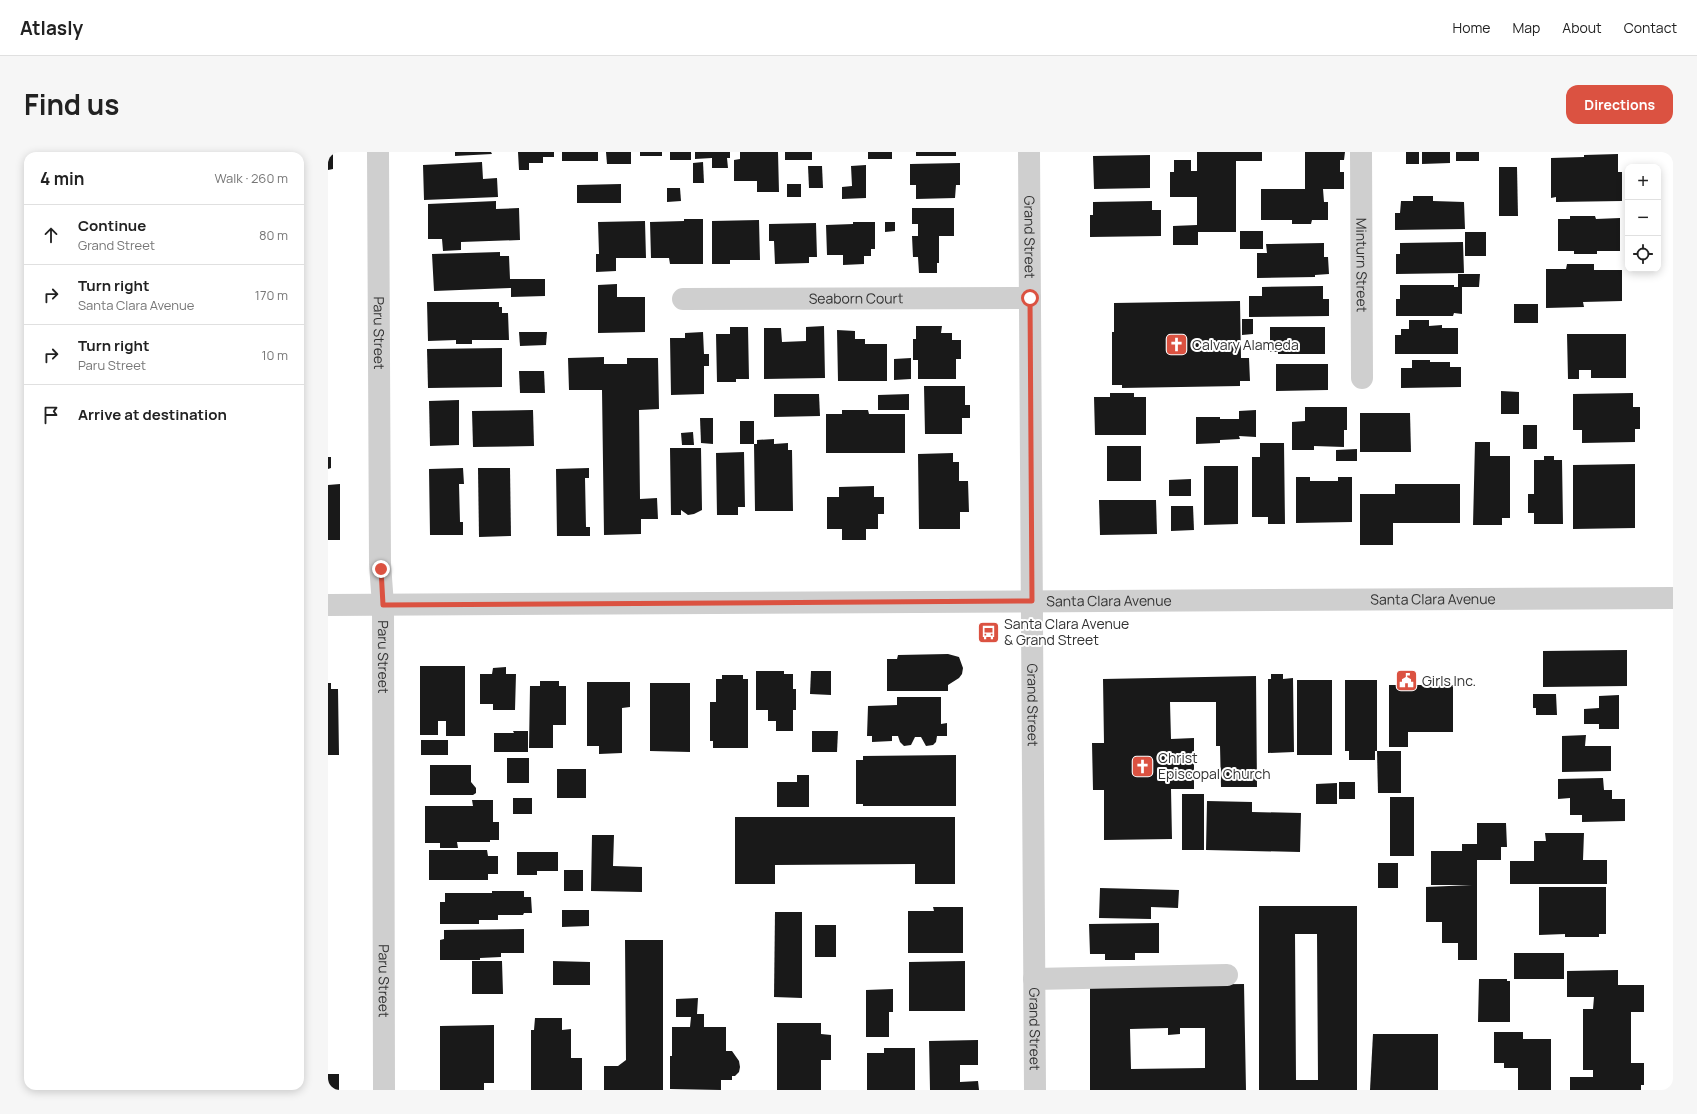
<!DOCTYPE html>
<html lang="en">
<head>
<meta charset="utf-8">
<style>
  :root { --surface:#fff; --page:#f6f6f6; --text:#222; --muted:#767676; --line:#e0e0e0; --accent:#db5241 }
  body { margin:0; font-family:Manrope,sans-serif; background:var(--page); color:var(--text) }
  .controls { position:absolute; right:12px; top:12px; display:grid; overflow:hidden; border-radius:8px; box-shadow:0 2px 10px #0003 }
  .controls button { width:36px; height:36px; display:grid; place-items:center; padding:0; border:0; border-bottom:1px solid var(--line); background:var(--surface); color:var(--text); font:20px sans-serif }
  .stop { position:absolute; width:12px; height:12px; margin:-9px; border:3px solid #db5241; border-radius:50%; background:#fff }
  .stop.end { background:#db5241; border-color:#fff; box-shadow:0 1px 4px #0008 }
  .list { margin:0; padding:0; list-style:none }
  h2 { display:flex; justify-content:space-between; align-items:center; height:52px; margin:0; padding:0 16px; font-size:17px }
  h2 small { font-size:13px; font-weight:400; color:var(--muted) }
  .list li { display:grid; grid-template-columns:26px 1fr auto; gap:12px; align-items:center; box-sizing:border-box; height:60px; padding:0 16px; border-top:1px solid var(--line) }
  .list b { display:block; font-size:15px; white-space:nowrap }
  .list p { margin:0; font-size:13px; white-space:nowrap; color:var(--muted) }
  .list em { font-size:13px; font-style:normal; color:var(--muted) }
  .icon { flex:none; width:22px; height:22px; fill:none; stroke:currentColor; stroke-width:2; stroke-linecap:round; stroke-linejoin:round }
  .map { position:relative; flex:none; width:1345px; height:938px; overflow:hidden; border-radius:12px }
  header { display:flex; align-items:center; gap:24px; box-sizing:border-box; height:56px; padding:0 20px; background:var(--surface); border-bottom:1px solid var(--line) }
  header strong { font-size:19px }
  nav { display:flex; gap:22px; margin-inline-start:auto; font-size:14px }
  .intro { display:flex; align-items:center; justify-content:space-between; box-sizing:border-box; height:96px; padding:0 24px }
  h1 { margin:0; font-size:28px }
  .button { padding:10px 18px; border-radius:12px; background:var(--accent); color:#fff; font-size:14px; font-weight:700 }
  main { display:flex; gap:24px; padding:0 24px }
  aside { flex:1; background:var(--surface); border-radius:12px; box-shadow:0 2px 10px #0003 }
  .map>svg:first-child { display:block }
  .building { fill:#191919; fill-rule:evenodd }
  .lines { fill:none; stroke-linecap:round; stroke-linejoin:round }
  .minor { stroke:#cfcfcf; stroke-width:22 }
  .route { stroke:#db5241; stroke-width:5 }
  .labels { text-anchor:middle; stroke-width:4; stroke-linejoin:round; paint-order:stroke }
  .street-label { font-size:14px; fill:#323232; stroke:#fff }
  .poi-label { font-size:14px; fill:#323232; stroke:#fff; text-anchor:start }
</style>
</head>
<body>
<header>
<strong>Atlasly</strong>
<nav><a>Home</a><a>Map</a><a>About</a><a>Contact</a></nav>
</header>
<div class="intro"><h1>Find us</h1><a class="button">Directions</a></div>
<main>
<aside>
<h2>4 min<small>Walk · 260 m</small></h2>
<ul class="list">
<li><svg class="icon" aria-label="ahead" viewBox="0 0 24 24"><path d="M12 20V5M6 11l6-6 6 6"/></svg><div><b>Continue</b><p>Grand Street</p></div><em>80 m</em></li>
<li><svg class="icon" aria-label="right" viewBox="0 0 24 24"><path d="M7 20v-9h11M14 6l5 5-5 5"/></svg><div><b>Turn right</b><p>Santa Clara Avenue</p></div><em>170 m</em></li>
<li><svg class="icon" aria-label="right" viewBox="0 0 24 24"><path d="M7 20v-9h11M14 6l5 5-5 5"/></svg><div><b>Turn right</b><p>Paru Street</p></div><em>10 m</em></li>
<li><svg class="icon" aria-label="arrive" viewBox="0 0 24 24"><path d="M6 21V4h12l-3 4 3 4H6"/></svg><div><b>Arrive at destination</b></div></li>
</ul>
</aside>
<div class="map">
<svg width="1345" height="938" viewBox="0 0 1345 938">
  <rect width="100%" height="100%" fill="#fff"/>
  <g class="building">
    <polygon points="127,0 163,0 164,2 127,4"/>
    <polygon points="190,0 226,0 226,5 215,5 215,11 201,11 201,18 191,18"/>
    <rect x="234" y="0" width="36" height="9"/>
    <polygon points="278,0 303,0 303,12 279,12"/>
    <rect x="312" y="0" width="22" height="4"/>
    <rect x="342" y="0" width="21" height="8"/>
    <polygon points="367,0 402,0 402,6 399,6 400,16 384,16 384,6 367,7"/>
    <polygon points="412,0 450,0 451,40 429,40 429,29 406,29 406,8 412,7"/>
    <rect x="457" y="0" width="27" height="8"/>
    <rect x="540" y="0" width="24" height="7"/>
    <rect x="588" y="0" width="40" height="4"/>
    <polygon points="869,0 934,0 934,9 908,9 908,80 870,80 870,93 845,93 845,74 869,73 869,45 842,45 842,20 846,20 846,8 863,8 863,19 869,19"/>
    <polygon points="977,0 1017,0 1016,8 1012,8 1012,20 1016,20 1016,37 995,37 996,50 1000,50 1000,68 984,68 983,72 964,72 964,68 933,68 933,37 977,37"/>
    <rect x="1078" y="0" width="13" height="12"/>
    <polygon points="1094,0 1122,0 1122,11 1094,12"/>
    <rect x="1128" y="0" width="23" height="9"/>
    <polygon points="0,2 5,2 5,17 0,18"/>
    <polygon points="1290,2 1290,20 1294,20 1294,49 1228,50 1228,45 1223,46 1223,6 1256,5 1256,3"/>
    <polygon points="822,3 822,36 766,37 765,4"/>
    <polygon points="154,10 155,27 169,26 170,45 96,48 95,13"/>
    <polygon points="375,10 376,31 365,31 365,11"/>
    <polygon points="632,11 632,33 628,33 627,46 588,47 588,33 582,33 582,12"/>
    <polygon points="538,13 538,46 514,47 514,35 524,34 523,14"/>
    <polygon points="480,14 494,14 495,36 481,36"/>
    <polygon points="1171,15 1189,15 1190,64 1171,64"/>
    <polygon points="293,32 293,51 249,51 249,33"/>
    <rect x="459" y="32" width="14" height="13"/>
    <polygon points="339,36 352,36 353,49 339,50"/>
    <polygon points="1085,44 1105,44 1105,49 1136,50 1137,77 1067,78 1067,61 1072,61 1073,49 1085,49"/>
    <polygon points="168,49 168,57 191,56 192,88 133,90 133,98 115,99 114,87 100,87 100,52"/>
    <polygon points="824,49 824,58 833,58 833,84 762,85 762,63 765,63 765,50"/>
    <polygon points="584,56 626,56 626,84 611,84 611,111 609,111 609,121 591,121 590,105 585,105 584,84 590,84 590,72 584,72"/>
    <polygon points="1242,64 1267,64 1268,67 1292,66 1292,99 1269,99 1269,102 1246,102 1246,99 1230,99 1230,67 1242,67"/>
    <polygon points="356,67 375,67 375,112 342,112 341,106 323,106 322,70 356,69"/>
    <polygon points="431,68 432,108 402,108 402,112 384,112 384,69"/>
    <polygon points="317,69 318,106 288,106 288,119 268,120 268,102 271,102 270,70"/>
    <polygon points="525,70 547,70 547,97 543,97 543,104 536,104 536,112 515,113 515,103 499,103 498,73 525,72"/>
    <polygon points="557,70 567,70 567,79 557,80"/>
    <polygon points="488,71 489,105 481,105 481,111 447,112 446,89 441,89 441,72"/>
    <rect x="912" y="79" width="23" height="18"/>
    <rect x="1137" y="80" width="21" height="24"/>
    <polygon points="1135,90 1136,121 1068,122 1068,102 1072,102 1072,91"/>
    <polygon points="996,91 996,105 1000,105 1001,122 987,123 987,125 929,126 929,101 939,101 938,92"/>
    <polygon points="172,100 172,104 181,104 182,127 217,127 217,144 183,145 183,136 106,139 104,102"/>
    <polygon points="1239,112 1266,112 1266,118 1294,118 1294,149 1255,150 1256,155 1218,156 1218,117 1238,117"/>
    <polygon points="1130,122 1152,122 1151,135 1134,135 1134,162 1126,161 1125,164 1068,164 1068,147 1072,147 1072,133 1126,133 1126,135 1130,135"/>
    <polygon points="289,132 289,145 317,145 317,180 270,181 270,133"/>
    <polygon points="995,134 995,147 1001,147 1001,164 921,165 921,144 934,144 934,135"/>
    <polygon points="912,149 913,206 921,206 922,229 912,229 912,234 794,236 794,233 784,233 784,180 786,180 786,151"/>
    <polygon points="99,150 171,150 171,155 174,155 174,161 180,161 181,188 144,188 144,192 128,192 128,188 100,189"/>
    <rect x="1186" y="152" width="24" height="19"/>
    <polygon points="914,167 925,167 925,182 914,183"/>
    <polygon points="1081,168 1101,168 1101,174 1114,173 1114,176 1130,176 1130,202 1067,202 1067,183 1073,183 1073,177 1081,177"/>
    <polygon points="496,174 497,226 436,227 436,176 453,176 454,190 478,189 478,175"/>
    <polygon points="588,174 614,174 613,181 624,181 624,188 633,188 633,207 628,207 628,227 590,227 590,208 585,208 585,187 588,187"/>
    <polygon points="402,175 420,175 421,227 408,227 408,230 389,230 388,182 402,182"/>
    <polygon points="942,175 997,175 997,202 950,202 950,200 942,200"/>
    <polygon points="509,178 527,179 527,187 537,187 537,192 559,192 559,229 510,229"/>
    <polygon points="191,180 219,180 218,193 192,194"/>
    <polygon points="375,180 376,202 381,202 381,214 376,214 376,242 343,243 342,186 357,186 357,181"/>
    <polygon points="1239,182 1298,182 1298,226 1263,226 1263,218 1251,218 1251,227 1240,227"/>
    <polygon points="174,196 174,235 100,236 99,197"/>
    <polygon points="276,205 276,212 299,212 299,206 330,206 331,257 311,258 312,347 329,346 330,367 313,367 313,382 276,383 274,238 241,238 240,206"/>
    <polygon points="583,206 583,227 566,228 566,207"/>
    <polygon points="1084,208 1102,208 1102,210 1122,210 1122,215 1133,215 1133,235 1073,236 1073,216 1084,216"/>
    <polygon points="948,212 1000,212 1000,238 948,239"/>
    <polygon points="191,219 216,219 217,241 192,241"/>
    <polygon points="596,234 637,234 637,253 642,253 642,266 634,266 634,282 597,282"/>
    <polygon points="1173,239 1191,240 1191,262 1173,262"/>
    <polygon points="782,241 806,241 806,245 818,245 818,283 767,283 766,245 782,245"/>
    <polygon points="1305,241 1305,255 1312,255 1312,277 1307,277 1307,290 1254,291 1254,278 1245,278 1245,242"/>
    <polygon points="446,242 491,242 492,264 446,265"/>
    <polygon points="581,242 581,258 550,258 550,243"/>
    <polygon points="131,248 131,293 102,294 101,249"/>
    <polygon points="977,255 1019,255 1019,278 1016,278 1016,295 986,294 986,298 964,298 964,270 977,269"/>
    <polygon points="205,258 206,294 145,295 144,259"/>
    <polygon points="514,258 540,258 541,262 577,262 577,301 498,301 498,262 514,262"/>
    <polygon points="928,258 928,285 911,284 912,287 892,288 892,291 868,292 868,265 892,265 892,267 911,267 911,259"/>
    <polygon points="1032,261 1082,261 1083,300 1032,300"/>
    <polygon points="372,266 385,266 385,292 373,291"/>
    <rect x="412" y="269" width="14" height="23"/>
    <rect x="1195" y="273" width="14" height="24"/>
    <polygon points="365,280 366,293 354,293 353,281"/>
    <polygon points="446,287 446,292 460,291 460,298 464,298 465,359 427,359 426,292 429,292 429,288"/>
    <polygon points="1147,290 1162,290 1162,304 1182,304 1182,366 1174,366 1174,373 1145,373"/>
    <polygon points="932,291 956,291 957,372 940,372 940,365 924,365 924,305 932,305"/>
    <rect x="779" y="294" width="34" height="35"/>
    <polygon points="342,296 373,296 374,358 366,362 360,363 353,358 353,363 343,363"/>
    <polygon points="1029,297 1029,309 1008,309 1008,298"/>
    <polygon points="416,300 417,355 410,355 410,363 389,363 388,301"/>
    <polygon points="625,301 625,310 631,310 631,329 640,329 641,360 632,360 632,377 591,377 590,302"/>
    <polygon points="1216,304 1226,304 1226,308 1234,308 1235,372 1206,372 1206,361 1200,361 1200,342 1206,342 1206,308 1216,308"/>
    <polygon points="0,305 3,305 3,316 0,317"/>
    <polygon points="1307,312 1307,376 1245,377 1245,313"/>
    <polygon points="876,314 910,314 910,372 876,373"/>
    <polygon points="135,316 136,332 131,332 132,370 135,370 135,383 102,383 101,317"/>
    <polygon points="150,316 182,316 183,384 151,385"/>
    <polygon points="261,316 261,326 257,326 258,375 262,375 262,384 229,384 228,317"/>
    <polygon points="968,325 982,325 982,329 1010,329 1010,325 1024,325 1024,370 968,371"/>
    <polygon points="863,327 863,344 841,344 841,328"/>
    <polygon points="12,332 12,388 0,388 0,333"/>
    <polygon points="1067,332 1132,332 1132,371 1065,371 1065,393 1032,393 1032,342 1067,342"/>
    <polygon points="546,334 546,345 556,345 556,362 550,362 550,377 538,377 538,388 514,388 514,377 499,377 499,345 511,345 511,335"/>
    <polygon points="771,348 828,348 829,382 772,383"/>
    <polygon points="843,354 865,354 866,378 843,379"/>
    <polygon points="1299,498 1299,534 1215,535 1215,499"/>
    <polygon points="620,502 631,505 635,516 634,522 631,526 620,533 620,539 559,539 559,507 569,507 570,503"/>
    <polygon points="92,514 137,514 137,584 118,584 118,569 110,569 110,583 92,583"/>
    <polygon points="178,515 178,522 188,522 187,558 165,558 165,552 152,552 152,522 164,522 165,516"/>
    <polygon points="428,519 456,519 456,522 465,522 465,537 468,537 468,558 465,558 465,579 448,579 448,569 440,569 440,558 428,558"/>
    <polygon points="483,519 503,519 503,543 482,542"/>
    <polygon points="943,522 955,522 955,527 965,526 966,600 940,601 940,527 943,527"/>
    <polygon points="394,523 415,523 415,527 420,527 420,596 385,596 385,589 382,589 382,550 388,550 388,527 394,527"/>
    <polygon points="928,524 929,635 893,635 892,594 888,594 888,550 842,550 843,587 866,586 866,637 843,637 844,687 776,688 776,638 765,638 764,591 776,591 775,527"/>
    <rect x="969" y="528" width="35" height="75"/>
    <polygon points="1017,528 1049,528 1049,599 1047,599 1047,608 1021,608 1021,599 1017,599"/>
    <polygon points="212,529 231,529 231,534 238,534 238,573 225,573 225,596 201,596 202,534 212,534"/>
    <polygon points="259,530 302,530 302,555 294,556 294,601 271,602 271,594 259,594"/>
    <polygon points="0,531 3,531 3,537 10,537 11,603 0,603"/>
    <polygon points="322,531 362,531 362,600 322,599"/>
    <polygon points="1061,533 1125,533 1125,580 1080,580 1080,595 1061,595"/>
    <polygon points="1205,542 1228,542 1229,563 1208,563 1208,556 1205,556"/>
    <polygon points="1291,543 1291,577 1271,577 1271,572 1256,572 1256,557 1271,556 1271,544"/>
    <polygon points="569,545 613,545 613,572 619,571 619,584 609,584 608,590 605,593 598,594 593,585 587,585 583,593 576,594 572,590 570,584 564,584 564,589 544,590 544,584 539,584 540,554 569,553"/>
    <polygon points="185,579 200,579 200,600 166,600 166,581 186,581"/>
    <polygon points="484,579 510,579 509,600 484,600"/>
    <polygon points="1258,583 1257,594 1283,594 1283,619 1234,620 1234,584"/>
    <rect x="93" y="588" width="27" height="15"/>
    <polygon points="1049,599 1073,599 1073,641 1050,641"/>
    <polygon points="628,603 628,654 535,654 535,652 528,652 528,608 535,608 535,604"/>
    <rect x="179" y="606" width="22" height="25"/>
    <polygon points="102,613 143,613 143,630 148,636 148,641 145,643 102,643"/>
    <rect x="229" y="617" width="29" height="29"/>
    <polygon points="469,623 481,623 481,655 449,655 449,630 469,630"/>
    <polygon points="1275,626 1276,638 1284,638 1284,647 1297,647 1297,669 1254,670 1254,663 1242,663 1242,646 1230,647 1230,627"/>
    <rect x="1011" y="630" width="16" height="17"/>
    <polygon points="1009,631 1009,652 988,652 988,632"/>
    <rect x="854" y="642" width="22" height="56"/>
    <rect x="1062" y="645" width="24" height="59"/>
    <rect x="185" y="646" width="19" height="16"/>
    <polygon points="144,648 165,648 165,670 171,670 171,688 162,688 162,690 129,690 130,696 112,696 112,691 97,691 97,654 145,654"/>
    <polygon points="879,649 924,650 924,660 973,661 972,700 878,698"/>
    <polygon points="407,665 627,665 627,732 587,732 587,712 447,713 447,732 407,732"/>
    <polygon points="1149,671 1178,671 1179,695 1173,695 1173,708 1149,708 1149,702 1149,808 1130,808 1130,791 1114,791 1114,770 1098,770 1098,735 1144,733 1103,733 1103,699 1134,699 1134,692 1149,692"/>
    <polygon points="1217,681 1256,681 1255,708 1279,708 1279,732 1182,732 1182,709 1206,709 1206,689 1218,689"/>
    <polygon points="264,683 286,683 285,714 314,715 314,740 263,739"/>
    <polygon points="101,698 159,698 160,704 170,704 170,722 160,722 160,728 101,728"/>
    <polygon points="189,700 230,700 230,719 209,719 209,723 189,723"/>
    <rect x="1050" y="711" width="20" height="25"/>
    <rect x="236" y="718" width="19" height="21"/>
    <polygon points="1211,735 1278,735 1278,782 1271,782 1271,785 1237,785 1237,782 1211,783"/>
    <polygon points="772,736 851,738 850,756 823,755 823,767 771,766"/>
    <polygon points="164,739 196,739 196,745 203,745 204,761 196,761 195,763 170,763 170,768 151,768 151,772 112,772 112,750 117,750 117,741 164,741"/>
    <path d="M931,754H1029V938H931ZM967,782H989L990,928H968Z"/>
    <polygon points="605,755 635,755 635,801 580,801 580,759 606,759"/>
    <polygon points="234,758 261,758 261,774 234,775"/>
    <polygon points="447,760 474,760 474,846 446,845"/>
    <polygon points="831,771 831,801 807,801 807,808 777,808 777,802 762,802 761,772"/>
    <rect x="487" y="773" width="21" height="32"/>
    <polygon points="196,777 196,801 173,801 173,805 152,806 152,808 112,808 112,788 116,787 116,778"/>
    <polygon points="297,788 335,788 335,938 276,938 276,914 290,914 298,908"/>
    <rect x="1186" y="801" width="50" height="26"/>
    <polygon points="144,809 174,809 175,842 144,842"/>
    <polygon points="225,809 262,810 262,833 225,833"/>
    <polygon points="637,809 637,859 581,859 581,810"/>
    <polygon points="1290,818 1290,833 1316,833 1316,860 1303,860 1303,911 1316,911 1316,933 1313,933 1313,938 1242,938 1242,925 1265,925 1265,918 1255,918 1255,857 1265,857 1266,845 1239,845 1239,819"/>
    <polygon points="1151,827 1179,827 1179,829 1182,829 1182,870 1150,870"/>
    <path d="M916,832L918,938H762V834ZM840,876V883L852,882V876H877V916L803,917L802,877Z"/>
    <polygon points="565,837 565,860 561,860 561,885 538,885 538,838"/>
    <polygon points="370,846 369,862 376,862 376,875 398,875 398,899 404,899 411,909 412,915 411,920 407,924 404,924 404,928 393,928 393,938 342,937 342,904 344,904 344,875 362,875 363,865 348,865 348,847"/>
    <polygon points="207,866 234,866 234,878 243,877 243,906 254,906 254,938 203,938 203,878 206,878"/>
    <polygon points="449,871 493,871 493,882 503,883 503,908 493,908 493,938 449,938"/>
    <polygon points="166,873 166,931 156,931 156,938 112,938 112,874"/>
    <polygon points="1166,880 1195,880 1195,887 1223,887 1223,938 1190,938 1190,916 1176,916 1176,911 1166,911"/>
    <polygon points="1045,882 1110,882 1110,938 1042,938"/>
    <polygon points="650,888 650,913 632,913 632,930 650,929 651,938 602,938 601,889"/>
    <polygon points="556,896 587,896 587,938 539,938 539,901 556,901"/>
    <rect x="0" y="922" width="11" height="16"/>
  </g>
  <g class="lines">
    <g class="minor">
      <path id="s1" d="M50,0L52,412L55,453L56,938"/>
      <path id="s2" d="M701,0L707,938"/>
      <path id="s3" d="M1033,0L1034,226"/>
      <path id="s4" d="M355,147L702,146"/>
      <path id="s5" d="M0,453L1345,446"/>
      <polyline points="706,827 899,823"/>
    </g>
  </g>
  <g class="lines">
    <polyline class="route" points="53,417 55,453 704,449 702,146"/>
  </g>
  <defs>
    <symbol id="church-square" viewBox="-11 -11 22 22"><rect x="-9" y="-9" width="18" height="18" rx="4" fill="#db5241" stroke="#fff"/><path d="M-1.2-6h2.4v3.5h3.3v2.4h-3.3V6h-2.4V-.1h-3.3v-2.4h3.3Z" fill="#fff"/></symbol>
    <symbol id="bus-square" viewBox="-11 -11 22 22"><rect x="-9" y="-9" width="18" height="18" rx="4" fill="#db5241" stroke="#fff"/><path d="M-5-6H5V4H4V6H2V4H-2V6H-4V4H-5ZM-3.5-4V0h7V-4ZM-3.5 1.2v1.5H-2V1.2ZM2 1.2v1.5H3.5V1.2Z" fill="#fff"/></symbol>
    <symbol id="civic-square" viewBox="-11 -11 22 22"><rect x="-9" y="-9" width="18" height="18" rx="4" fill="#db5241" stroke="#fff"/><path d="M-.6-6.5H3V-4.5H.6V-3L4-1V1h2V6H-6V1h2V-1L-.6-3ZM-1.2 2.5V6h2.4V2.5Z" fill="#fff"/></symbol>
  </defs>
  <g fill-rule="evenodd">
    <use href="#church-square" x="836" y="180" width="25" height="25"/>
    <use href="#bus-square" x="648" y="468" width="25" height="25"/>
    <use href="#civic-square" x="1066" y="516" width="25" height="25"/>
    <use href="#church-square" x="802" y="602" width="25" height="25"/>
  </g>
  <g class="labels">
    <g class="street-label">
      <text dy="5" stroke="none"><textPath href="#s2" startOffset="85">Grand Street</textPath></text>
      <text dy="5" stroke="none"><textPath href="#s3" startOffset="113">Minturn Street</textPath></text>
      <text dy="5" stroke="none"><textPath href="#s4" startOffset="173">Seaborn Court</textPath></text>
      <text dy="5" stroke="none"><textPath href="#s1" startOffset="181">Paru Street</textPath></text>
      <text dy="5" stroke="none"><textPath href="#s5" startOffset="1105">Santa Clara Avenue</textPath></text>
      <text dy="5" stroke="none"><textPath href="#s5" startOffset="781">Santa Clara Avenue</textPath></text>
      <text dy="5" stroke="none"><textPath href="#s1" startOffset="505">Paru Street</textPath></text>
      <text dy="5" stroke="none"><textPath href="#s2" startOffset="553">Grand Street</textPath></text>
      <text dy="5" stroke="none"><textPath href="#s1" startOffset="829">Paru Street</textPath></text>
      <text dy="5" stroke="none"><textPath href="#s2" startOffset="877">Grand Street</textPath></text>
    </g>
    <g class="poi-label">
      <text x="864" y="198">Calvary Alameda</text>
      <text x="676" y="477">Santa Clara Avenue<tspan x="676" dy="16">&amp; Grand Street</tspan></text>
      <text x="1094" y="534">Girls Inc.</text>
      <text x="830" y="611">Christ<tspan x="830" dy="16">Episcopal Church</tspan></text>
    </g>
  </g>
</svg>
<div class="controls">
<button>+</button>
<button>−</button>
<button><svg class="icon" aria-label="locate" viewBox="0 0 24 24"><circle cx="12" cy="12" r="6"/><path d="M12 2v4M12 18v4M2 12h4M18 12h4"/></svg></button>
</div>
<div class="stop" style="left:702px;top:146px"></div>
<div class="stop end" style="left:53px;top:417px"></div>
</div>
</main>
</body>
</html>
